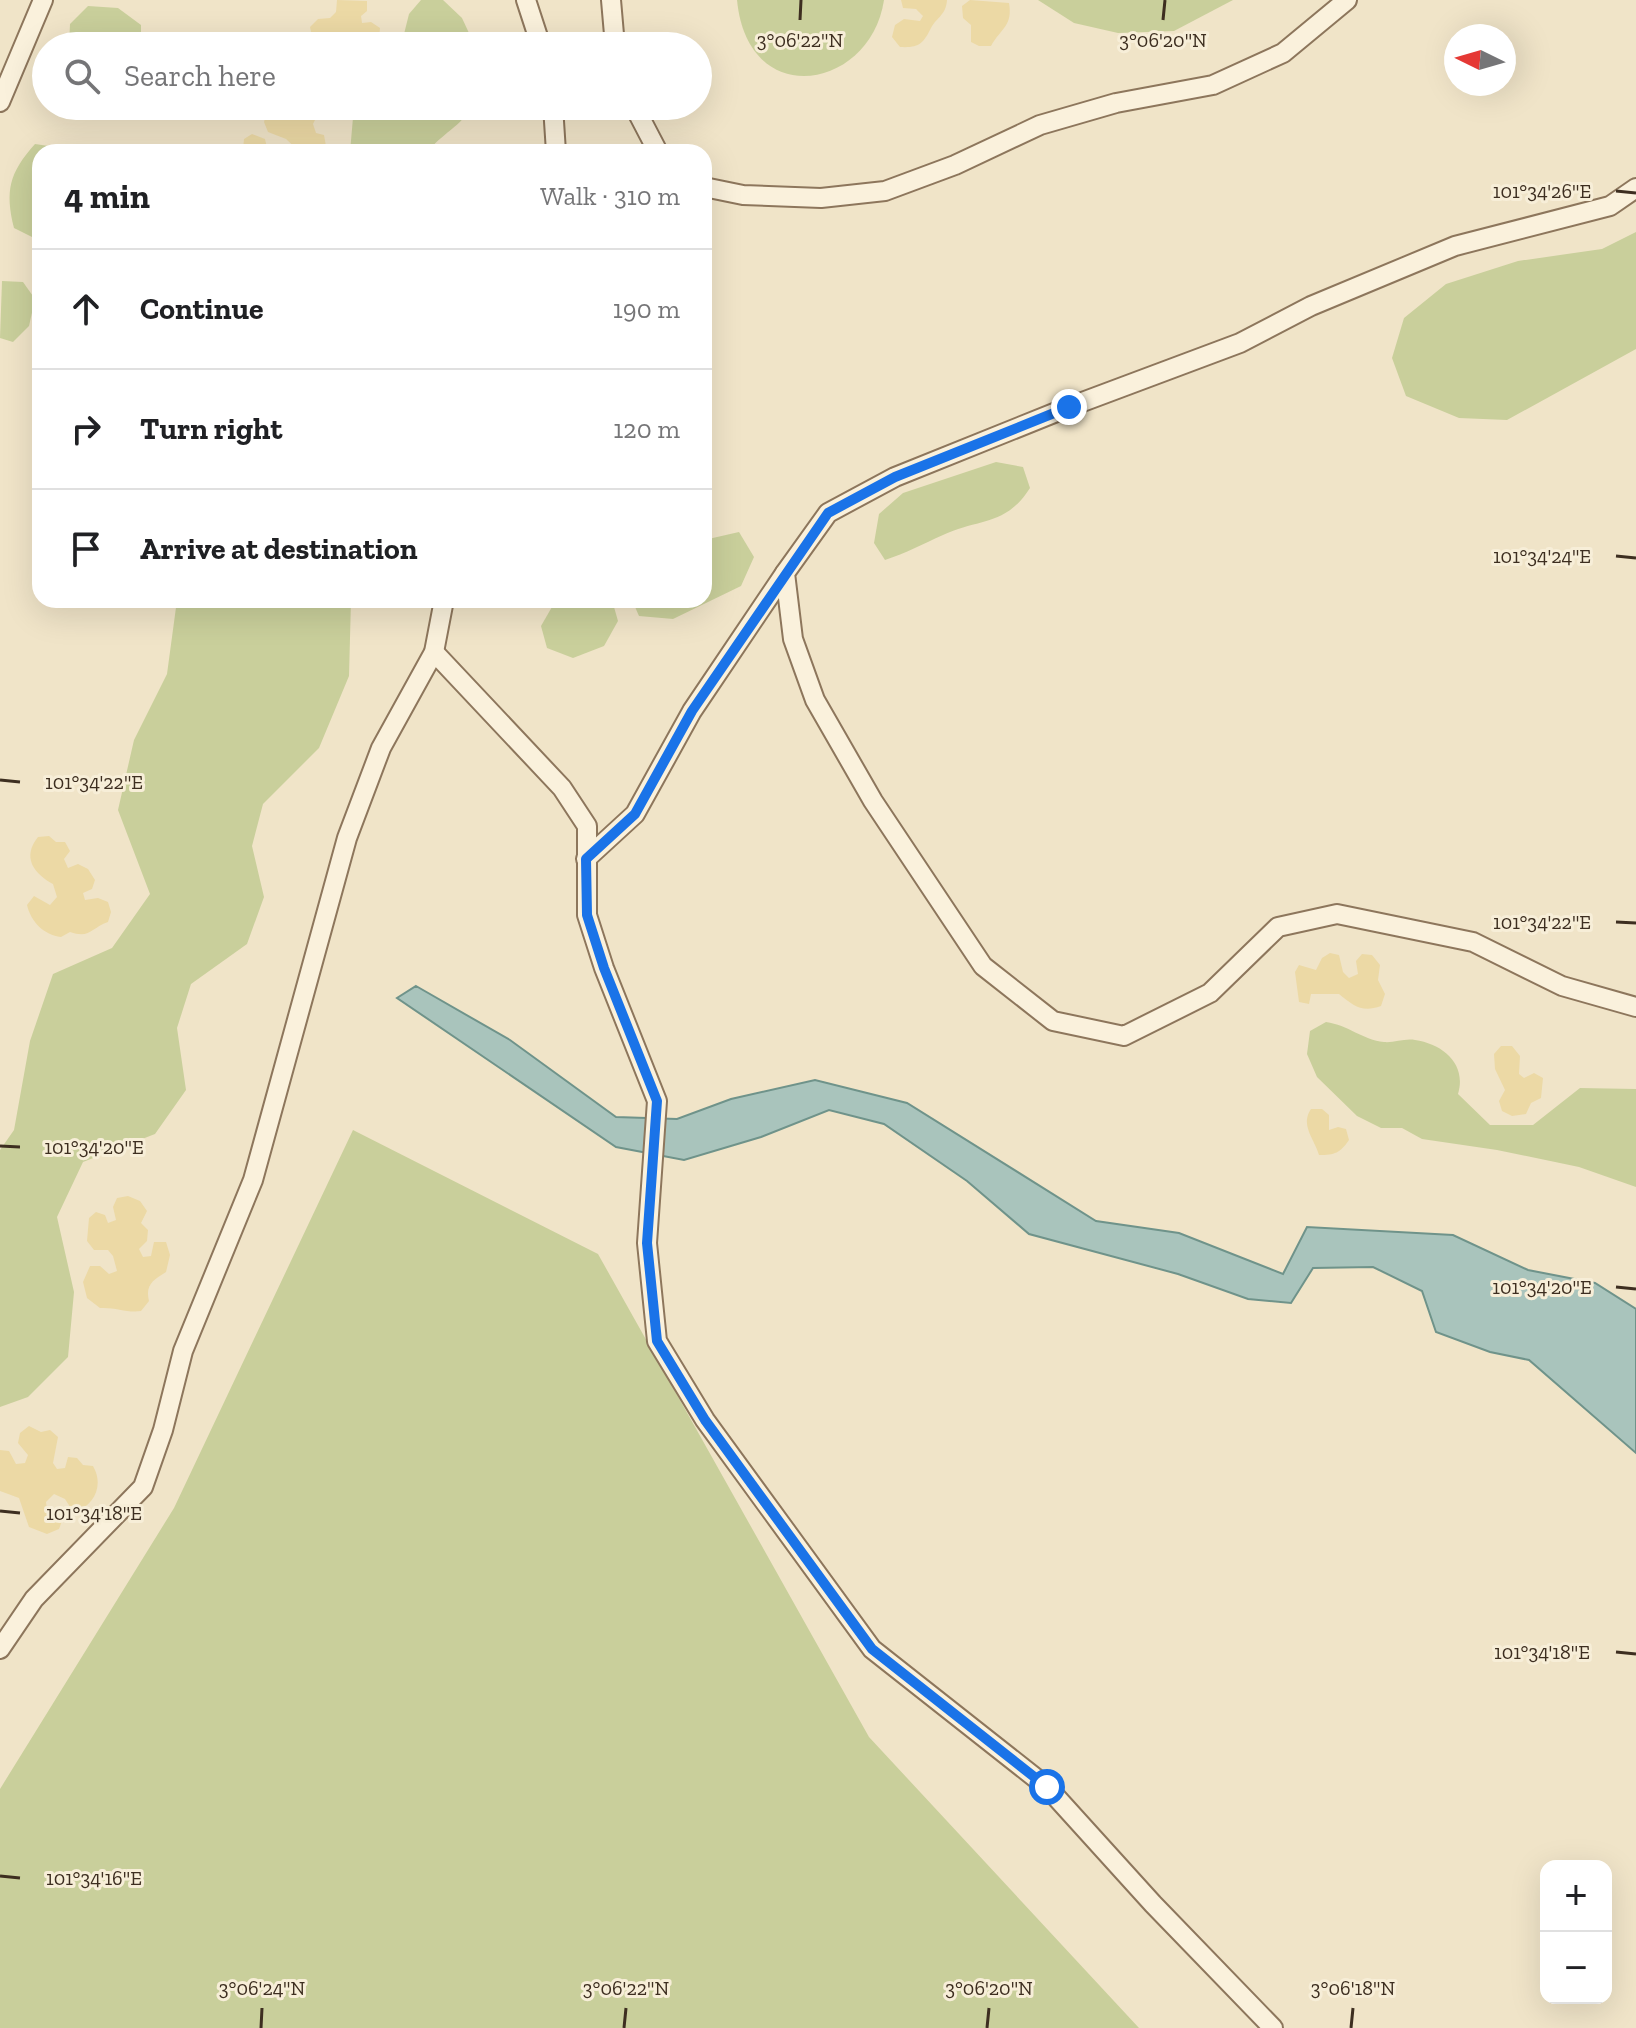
<!DOCTYPE html>
<html lang="en">
<head>
<meta charset="utf-8">
<style>
  :root { --surface:#fff; --page:#f6f6f6; --text:#202124; --muted:#757577; --line:#e0e0e0 }
  body { margin:0; font-family:"Zilla Slab",serif; background:var(--page); color:var(--text) }
  .controls { position:absolute; right:24px; bottom:24px; display:grid; overflow:hidden; border-radius:16px; box-shadow:0 8px 32px #0002 }
  .controls button { width:72px; height:72px; display:grid; place-items:center; padding:0; border:0; border-bottom:2px solid var(--line); background:var(--surface); color:var(--text); font:40px sans-serif }
  .compass { position:absolute; left:1444px; top:24px; width:72px; height:72px; border-radius:50%; background:var(--surface); box-shadow:0 8px 32px #0002; rotate:275deg }
  .stop { position:absolute; width:24px; height:24px; margin:-18px; border:6px solid #1a73e8; border-radius:50%; background:#fff }
  .stop.end { background:#1a73e8; border-color:#fff; box-shadow:0 2px 8px #0008 }
  .list { margin:0; padding:0; list-style:none }
  h2 { display:flex; justify-content:space-between; align-items:center; height:104px; margin:0; padding:0 32px; font-size:34px }
  h2 small { font-size:26px; font-weight:400; color:var(--muted) }
  .list li { display:grid; grid-template-columns:52px 1fr auto; gap:24px; align-items:center; box-sizing:border-box; height:120px; padding:0 32px; border-top:2px solid var(--line) }
  .list b { display:block; font-size:30px; white-space:nowrap }
  .list em { font-size:26px; font-style:normal; color:var(--muted) }
  .icon { flex:none; width:44px; height:44px; fill:none; stroke:currentColor; stroke-width:2; stroke-linecap:round; stroke-linejoin:round }
  .map { position:relative; flex:none; width:1636px; height:2028px; overflow:hidden }
  .search { position:absolute; background:var(--surface); box-shadow:0 8px 32px #0002; left:32px; top:32px; width:680px; height:88px; display:flex; align-items:center; gap:20px; box-sizing:border-box; padding:0 28px; border-radius:44px; color:var(--muted); font-size:30px }
  .panel { position:absolute; background:var(--surface); box-shadow:0 8px 32px #0002; left:32px; top:144px; width:680px; height:464px; border-radius:24px }
  .map>svg:first-child { display:block }
  .green { fill:#c9cf9b }
  .sand { fill:#ecd9a5 }
  .water { fill:#a9c4bc; stroke:#6f938a; stroke-width:2 }
  .lines { fill:none; stroke-linecap:round; stroke-linejoin:round }
  .service-casing { stroke:#8d765c; stroke-width:22 }
  .service { stroke:#faf1dc; stroke-width:18 }
  .route { stroke:#1a73e8; stroke-width:10 }
  .ticks { fill:none; stroke:#3d2e20; stroke-width:3 }
  .ticks-label { font-size:20px; text-anchor:middle; fill:#3d2e20; stroke:#f7eed8; stroke-width:6; stroke-linejoin:round; paint-order:stroke }
</style>
</head>
<body>
<div class="map">
<svg width="1636" height="2028" viewBox="0 0 1636 2028">
  <rect width="100%" height="100%" fill="#f0e4c8"/>
  <g class="green">
    <polygon points="421,0 443,0 462,18 475,46 401,46 409,14"/>
    <path d="M737,0H884C871,89 748,113 737,0Z"/>
    <polygon points="1038,0 1233,0 1174,31 1118,33 1074,23"/>
    <polygon points="88,6 118,8 141,25 141,46 69,46 70,24"/>
    <path d="M354,106H471C464,125 439,135 428,152H350Z"/>
    <path d="M35,144L62,148L65,152H40V241L14,228C5,191 9,173 35,144Z"/>
    <polygon points="1636,232 1636,349 1507,420 1459,418 1406,396 1392,358 1404,318 1446,284 1518,261 1602,249"/>
    <polygon points="2,281 23,282 35,299 29,326 13,342 0,338"/>
    <path d="M996,462L1023,467L1030,488C1006,526 980,518 943,535C923,544 906,553 885,560L874,543L879,514L903,493Z"/>
    <polygon points="739,532 754,557 741,586 673,619 639,616 632,600 704,600 704,540"/>
    <polygon points="177,600 351,600 349,676 319,748 263,804 252,846 264,897 247,944 191,984 177,1028 186,1090 155,1134 83,1162 57,1217 74,1292 68,1357 28,1397 0,1407 0,1150 14,1130 30,1041 53,974 112,948 150,894 118,810 134,740 167,674"/>
    <polygon points="556,600 612,600 618,621 604,646 573,658 547,648 541,626"/>
    <path d="M1326,1022C1348,1025 1363,1040 1384,1042C1394,1043 1405,1038 1415,1040C1443,1044 1467,1064 1458,1094L1490,1125H1533L1580,1088L1636,1089V1187L1579,1167L1497,1150L1422,1139L1402,1128H1381L1357,1116L1317,1077L1307,1054L1310,1031Z"/>
    <polygon points="353,1130 598,1254 869,1737 1139,2028 0,2028 0,1789 174,1508"/>
  </g>
  <g class="sand">
    <polygon points="337,0 367,1 367,11 361,16 362,23 371,22 380,28 379,39 372,46 362,41 356,46 321,46 313,41 310,27 318,19 330,18 336,12"/>
    <path d="M901,0H947C946,15 937,17 931,28C923,44 919,48 900,47L892,37L895,25L904,19L920,21L923,16L916,9L903,8Z"/>
    <path d="M970,0L1009,3C1013,26 1001,28 991,46H979L971,42V25L963,18L962,6Z"/>
    <polygon points="268,106 285,106 287,114 294,117 303,108 312,109 317,116 313,124 316,133 324,135 326,146 320,152 300,152 286,139 268,132 264,122"/>
    <polygon points="252,134 265,139 268,152 232,152 243,150 244,139"/>
    <path d="M49,836L56,842H65L70,851L64,859L68,868L78,864L88,869L95,880L92,889L83,893L85,900L98,898L108,902L111,912L108,922C91,928 90,939 70,932L61,937C44,935 31,922 27,905L34,896L50,905L57,897L53,884C33,873 22,857 38,837Z"/>
    <path d="M1330,953L1339,955L1343,972L1349,978L1358,974L1356,961L1362,954L1372,955L1380,965L1378,980L1385,994L1381,1006C1362,1013 1354,1006 1339,994H1311L1309,1004L1299,1002L1295,972L1299,965L1316,970L1322,958Z"/>
    <polygon points="1501,1046 1512,1046 1520,1056 1519,1074 1524,1078 1534,1073 1543,1078 1541,1098 1531,1103 1526,1114 1512,1116 1502,1111 1499,1101 1505,1090 1495,1069 1494,1054"/>
    <path d="M1311,1109H1322L1329,1115V1130L1338,1127L1346,1129L1349,1140C1340,1153 1335,1155 1319,1155C1314,1138 1300,1125 1311,1109Z"/>
    <path d="M128,1196L140,1201L147,1211L141,1223L148,1230L147,1241L139,1249L143,1257L151,1256L154,1242H166L170,1255L166,1272C153,1280 145,1285 149,1301L141,1311C127,1313 115,1307 100,1308L87,1298L83,1282L90,1266H100L109,1274L117,1271L113,1256L108,1250H94L87,1241L89,1218L96,1212L105,1215L108,1223L116,1220L113,1207L117,1198Z"/>
    <path d="M29,1426L41,1432L50,1430L58,1437L53,1463L57,1469L65,1468L68,1457L77,1458L83,1465L93,1466C104,1485 95,1505 74,1513L65,1499L54,1494L46,1502L47,1510L58,1511L62,1521L59,1529L47,1534L29,1527L19,1498L0,1491V1450L9,1451L16,1464L25,1463L28,1455L18,1443L20,1433Z"/>
  </g>
  <polygon class="water" points="416,986 510,1040 616,1117 677,1119 731,1099 815,1080 907,1103 1096,1221 1179,1233 1283,1274 1307,1227 1453,1235 1528,1270 1595,1283 1636,1309 1636,1453 1529,1360 1490,1352 1436,1332 1422,1291 1373,1267 1313,1268 1291,1303 1248,1299 1178,1274 1029,1234 967,1181 884,1124 829,1110 761,1137 684,1160 616,1147 397,998"/>
  <g class="lines">
    <defs>
      <g id="service">
        <polyline points="526,0 541,46"/>
        <polyline points="611,0 615,46"/>
        <polyline points="0,102 43,0"/>
        <polyline points="553,106 556,152"/>
        <polyline points="634,106 658,152"/>
        <polyline points="704,187 743,195 821,198 885,191 955,165 1040,125 1116,103 1213,85 1283,53 1347,0"/>
        <polyline points="1636,188 1610,206 1455,246 1311,306 1240,343 1069,407 895,477 828,513 785,573 793,639 815,700 873,801 983,966 1053,1021 1124,1036 1210,993 1278,927 1337,914 1473,942 1562,986 1636,1007"/>
        <polyline points="434,652 562,788 587,826 587,915 604,968 657,1101 647,1243 657,1341 705,1420 872,1649 1047,1787 1153,1904 1273,2028"/>
        <polyline points="586,859 635,814 692,711 785,573"/>
        <polyline points="0,1649 34,1599 143,1487 163,1430 183,1351 253,1180 347,838 381,748 434,652 444,600"/>
      </g>
    </defs>
    <use href="#service" class="service-casing"/>
    <use href="#service" class="service"/>
  </g>
  <g class="lines">
    <polyline class="route" points="1047,1787 872,1649 705,1420 657,1341 647,1243 657,1101 604,968 587,915 586,859 635,814 692,711 828,513 895,477 1069,407"/>
  </g>
  <path class="ticks" d="M800,20L801,0M1163,20L1165,0M1616,191L1636,193M1616,556L1636,558M0,780L20,782M1616,922L1636,923M0,1146L20,1147M1616,1287L1636,1289M0,1511L20,1513M1616,1652L1636,1654M0,1876L20,1878M261,2028L262,2008M624,2028L626,2008M987,2028L989,2008M1351,2028L1353,2008"/>
  <g class="ticks-label">
    <text x="800" y="47">3°06'22"N</text>
    <text x="1163" y="47">3°06'20"N</text>
    <text x="1542" y="198">101°34'26"E</text>
    <text x="1542" y="563">101°34'24"E</text>
    <text x="94" y="789">101°34'22"E</text>
    <text x="1542" y="929">101°34'22"E</text>
    <text x="94" y="1154">101°34'20"E</text>
    <text x="1542" y="1294">101°34'20"E</text>
    <text x="94" y="1520">101°34'18"E</text>
    <text x="1542" y="1659">101°34'18"E</text>
    <text x="94" y="1885">101°34'16"E</text>
    <text x="262" y="1995">3°06'24"N</text>
    <text x="626" y="1995">3°06'22"N</text>
    <text x="989" y="1995">3°06'20"N</text>
    <text x="1353" y="1995">3°06'18"N</text>
  </g>
</svg>
<div class="controls">
<button>+</button>
<button>−</button>
</div>
<svg class="compass" viewBox="-18 -18 36 36"><path d="M0-13l5 13h-10z" fill="#e53935"/><path d="M0 13l5-13h-10z" fill="#757577"/></svg>
<div class="stop" style="left:1047px;top:1787px"></div>
<div class="stop end" style="left:1069px;top:407px"></div>
<div class="search"><svg class="icon" aria-label="search" viewBox="0 0 24 24"><circle cx="10" cy="10" r="6"/><path d="M15 15l6 6"/></svg>Search here</div>
<section class="panel">
<h2>4 min<small>Walk · 310 m</small></h2>
<ul class="list">
<li><svg class="icon" aria-label="ahead" viewBox="0 0 24 24"><path d="M12 20V5M6 11l6-6 6 6"/></svg><div><b>Continue</b></div><em>190 m</em></li>
<li><svg class="icon" aria-label="right" viewBox="0 0 24 24"><path d="M7 20v-9h11M14 6l5 5-5 5"/></svg><div><b>Turn right</b></div><em>120 m</em></li>
<li><svg class="icon" aria-label="arrive" viewBox="0 0 24 24"><path d="M6 21V4h12l-3 4 3 4H6"/></svg><div><b>Arrive at destination</b></div></li>
</ul>
</section>
</div>
</body>
</html>
